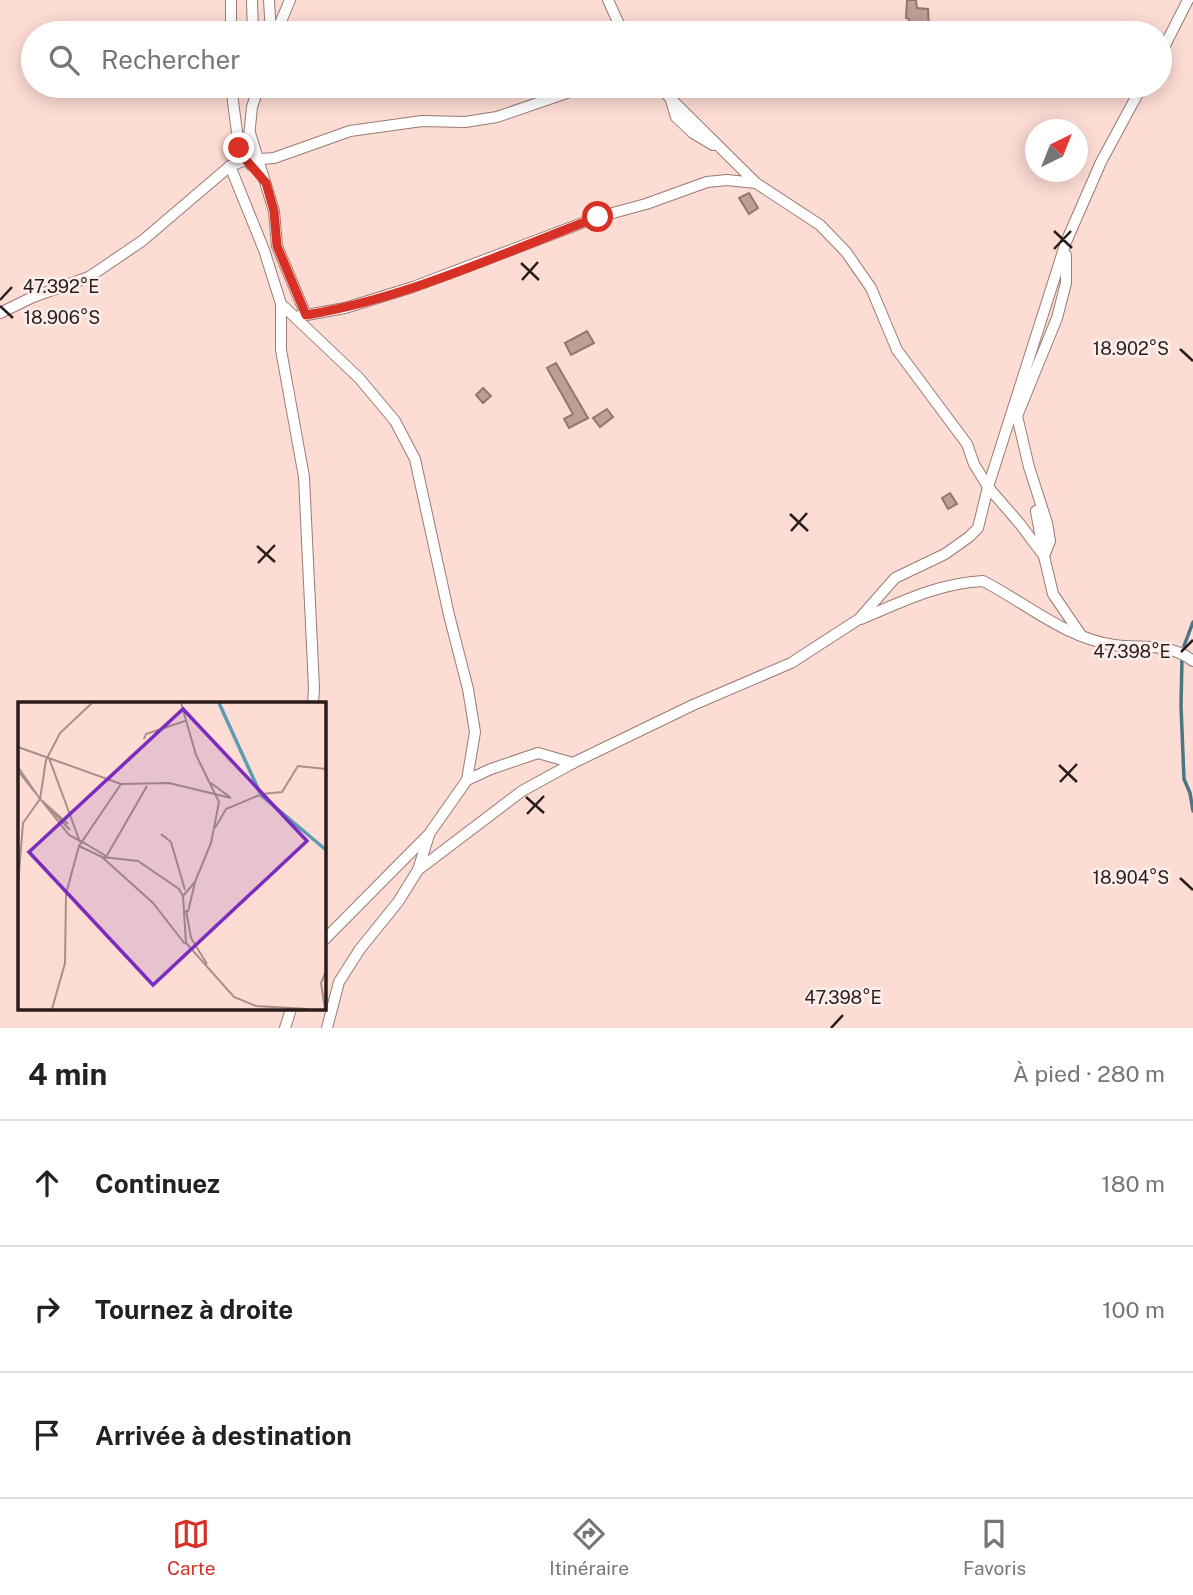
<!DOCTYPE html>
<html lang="fr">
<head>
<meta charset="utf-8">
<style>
  :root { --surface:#fff; --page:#f2f2f2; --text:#222; --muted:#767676; --line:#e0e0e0; --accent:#d93025 }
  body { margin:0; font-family:"Public Sans",sans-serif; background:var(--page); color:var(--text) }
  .compass { position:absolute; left:1025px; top:119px; width:63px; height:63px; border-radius:50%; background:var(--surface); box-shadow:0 4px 18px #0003; rotate:43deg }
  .stop { position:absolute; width:21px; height:21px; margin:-16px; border:5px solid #d93025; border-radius:50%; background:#fff }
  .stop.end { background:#d93025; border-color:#fff; box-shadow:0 2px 7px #0008 }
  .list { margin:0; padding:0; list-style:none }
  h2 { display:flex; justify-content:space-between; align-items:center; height:91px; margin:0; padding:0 28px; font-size:30px }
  h2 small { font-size:23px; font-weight:400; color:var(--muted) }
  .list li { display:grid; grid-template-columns:46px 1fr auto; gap:21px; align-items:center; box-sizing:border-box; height:126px; padding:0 28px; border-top:2px solid var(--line) }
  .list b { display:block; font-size:26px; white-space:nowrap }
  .list em { font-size:23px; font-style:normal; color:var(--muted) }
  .icon { flex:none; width:38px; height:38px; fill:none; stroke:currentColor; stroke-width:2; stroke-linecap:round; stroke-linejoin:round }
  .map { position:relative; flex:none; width:1193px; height:1028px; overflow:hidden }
  .search { position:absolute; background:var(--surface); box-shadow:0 4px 18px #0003; left:21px; right:21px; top:21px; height:77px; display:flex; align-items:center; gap:18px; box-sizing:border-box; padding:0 24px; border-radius:38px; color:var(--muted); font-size:26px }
  .sheet { height:469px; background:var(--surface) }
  nav { display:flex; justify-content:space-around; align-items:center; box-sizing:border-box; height:98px; border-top:2px solid var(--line); background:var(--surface); font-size:19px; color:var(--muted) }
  nav a { display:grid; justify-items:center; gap:4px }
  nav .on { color:var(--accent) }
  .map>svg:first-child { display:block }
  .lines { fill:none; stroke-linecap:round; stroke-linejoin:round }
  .stream { stroke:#4c7586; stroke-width:3.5 }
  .building { fill:#be9f96; stroke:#93766e; stroke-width:2 }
  .minor-casing { stroke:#997b73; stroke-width:12 }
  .minor { stroke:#fff; stroke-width:10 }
  .route { stroke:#d93025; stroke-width:9 }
  .ticks { fill:none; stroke:#281d1a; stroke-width:2.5 }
  .inset-river { fill:none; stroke:#5b9bb4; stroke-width:3.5 }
  .inset-road { fill:none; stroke:#a89089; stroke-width:2 }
  .view { fill:#7b2cbf; fill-opacity:0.15; stroke:#7b2cbf; stroke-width:3.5 }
  .inset-edge { fill:none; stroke:#281d1a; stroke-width:3.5 }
  .ticks-label { font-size:18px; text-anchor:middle; fill:#281d1a; stroke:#fceeeb; stroke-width:5; stroke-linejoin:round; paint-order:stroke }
</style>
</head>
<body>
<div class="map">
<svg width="1193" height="1028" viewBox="0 0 1193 1028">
  <rect width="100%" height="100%" fill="#fddcd3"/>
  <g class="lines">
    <g class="stream">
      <polyline points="1184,646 1193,622"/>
      <polyline points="1182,657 1181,706 1184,779 1190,793 1193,811"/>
    </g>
  </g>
  <g class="building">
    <polygon points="907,0 916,0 917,8 928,9 929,30 911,32 909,19 906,18"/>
    <polygon points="749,193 758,208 749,214 739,198"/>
    <polygon points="587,331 594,343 571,355 565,343"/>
    <polygon points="556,363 588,418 569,428 564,419 573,414 547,368"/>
    <polygon points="483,388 491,396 483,403 476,395"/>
    <polygon points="607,409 613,417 600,427 593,418"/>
    <polygon points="950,493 957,504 948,509 942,498"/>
  </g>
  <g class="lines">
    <defs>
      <g id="minor">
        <polyline points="252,0 253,33"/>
        <polyline points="269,0 271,33"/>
        <polyline points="608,0 623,33"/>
        <polyline points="231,33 231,0"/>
        <polyline points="276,33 290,0"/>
        <polyline points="1160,55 1188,0"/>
        <polyline points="231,86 239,148 251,165"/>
        <polyline points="658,86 756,183 820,225 846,252 871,288 897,350 967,444 974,464 988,487 1020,524 1044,556"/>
        <polyline points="671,100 676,117 693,133 713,145"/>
        <polyline points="250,133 274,211 277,246 306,315"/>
        <polyline points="249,137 252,107 259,86"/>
        <polyline points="230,166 264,250 281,304 359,378 395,421 415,459 449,615 468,689 475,732 467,780 429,834 324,940"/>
        <polyline points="281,304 281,350 304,477 314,688 313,704"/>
        <polyline points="0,313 33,297 89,277 142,241 230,166 246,160 274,158 350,131 422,121 465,122 497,117 587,86"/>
        <polyline points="295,317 345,308 413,287 598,217 646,204 707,182 727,180 756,183"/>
        <polyline points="1036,511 1044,556 1053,594 1081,635"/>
        <polyline points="1044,556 1050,541 1047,523 1029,467 1017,416 1057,318 1066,283 1066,255"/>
        <path d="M861,619C901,602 939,583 983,581C1026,603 1065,638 1114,645C1141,649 1170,642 1193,661"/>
        <polyline points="467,780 491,769 538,753 573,763 693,705 791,663 859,619 895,578 945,554 969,537 978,528 988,487 1066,242 1101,162 1142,86"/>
        <polyline points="418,870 522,791 573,763"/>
        <polyline points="285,1028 291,1009"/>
        <polyline points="327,1028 339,982 360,949 398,902 418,870 429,835"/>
      </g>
    </defs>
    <use href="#minor" class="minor-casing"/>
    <use href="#minor" class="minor"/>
  </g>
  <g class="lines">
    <path class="route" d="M239,148L246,160L266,183L274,211L277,246L306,315C407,298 503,253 598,217"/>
  </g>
  <path class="ticks" d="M1054,231L1072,248M1054,249L1071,231M521,263L539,280M522,280L538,262M0,300L12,287M0,306L13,318M1180,349L1193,361M790,514L808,531M791,531L807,513M257,546L275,562M258,563L275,545M1181,652L1193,640M1059,765L1077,782M1060,782L1077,764M526,797L544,813M527,814L544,796M1180,878L1193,890M831,1028L843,1015"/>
  <g transform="translate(18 702)">
    <rect width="308" height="308" fill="#fddcd3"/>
    <path class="inset-river" d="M201,1L242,91M243,93L308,148"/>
    <path class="inset-road" d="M163,1L178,53L201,100L193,141L177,180L165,194M308,31V63M126,37L128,32L167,19M0,45L103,82L151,81L213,96M31,56L62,140M0,65L22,97L50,122M0,69L51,133L68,142M193,81L213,96M31,106L52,128M197,126L208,107L244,92L264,90L280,64L308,67M143,132L153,140L167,188M68,142L88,154M61,144L84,155L120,159L161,187L165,194L168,241L216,295L238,304L290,307M84,155L135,201L167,242M88,155L129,84M0,184L5,121L22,97L28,58L42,31L74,1M168,208L173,236L189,262M170,210L177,180M34,307L47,261L48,192L61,144L103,82M307,307L303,281L308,269"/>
    <path class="view" d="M165,7L289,139L135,283L11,150Z"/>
    <rect width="308" height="308" class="inset-edge"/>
  </g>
  <g class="ticks-label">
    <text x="61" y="293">47.392°E</text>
    <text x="62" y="324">18.906°S</text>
    <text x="1131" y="355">18.902°S</text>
    <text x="1132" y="658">47.398°E</text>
    <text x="1131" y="884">18.904°S</text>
    <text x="843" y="1004">47.398°E</text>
  </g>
</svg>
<svg class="compass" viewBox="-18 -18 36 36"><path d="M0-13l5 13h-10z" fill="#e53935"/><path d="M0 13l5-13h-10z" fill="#767676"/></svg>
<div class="stop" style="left:598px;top:217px"></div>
<div class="stop end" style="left:239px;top:148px"></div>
<div class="search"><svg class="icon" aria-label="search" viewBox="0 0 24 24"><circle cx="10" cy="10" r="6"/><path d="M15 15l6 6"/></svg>Rechercher</div>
</div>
<section class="sheet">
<h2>4 min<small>À pied · 280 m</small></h2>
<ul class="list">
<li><svg class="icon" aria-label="ahead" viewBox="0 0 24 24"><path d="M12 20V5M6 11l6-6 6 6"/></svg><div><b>Continuez</b></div><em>180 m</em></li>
<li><svg class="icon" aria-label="right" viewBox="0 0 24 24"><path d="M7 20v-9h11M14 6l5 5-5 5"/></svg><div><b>Tournez à droite</b></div><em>100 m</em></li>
<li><svg class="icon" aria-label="arrive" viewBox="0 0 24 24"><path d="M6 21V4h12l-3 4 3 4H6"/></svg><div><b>Arrivée à destination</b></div></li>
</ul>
</section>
<nav>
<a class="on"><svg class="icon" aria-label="map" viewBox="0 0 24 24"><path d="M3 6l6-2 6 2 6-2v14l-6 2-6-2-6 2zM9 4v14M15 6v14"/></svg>Carte</a>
<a><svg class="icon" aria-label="directions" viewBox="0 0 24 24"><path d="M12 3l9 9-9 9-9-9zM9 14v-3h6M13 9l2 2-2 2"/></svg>Itinéraire</a>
<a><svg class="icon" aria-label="saved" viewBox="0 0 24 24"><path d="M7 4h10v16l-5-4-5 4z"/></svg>Favoris</a>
</nav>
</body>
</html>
